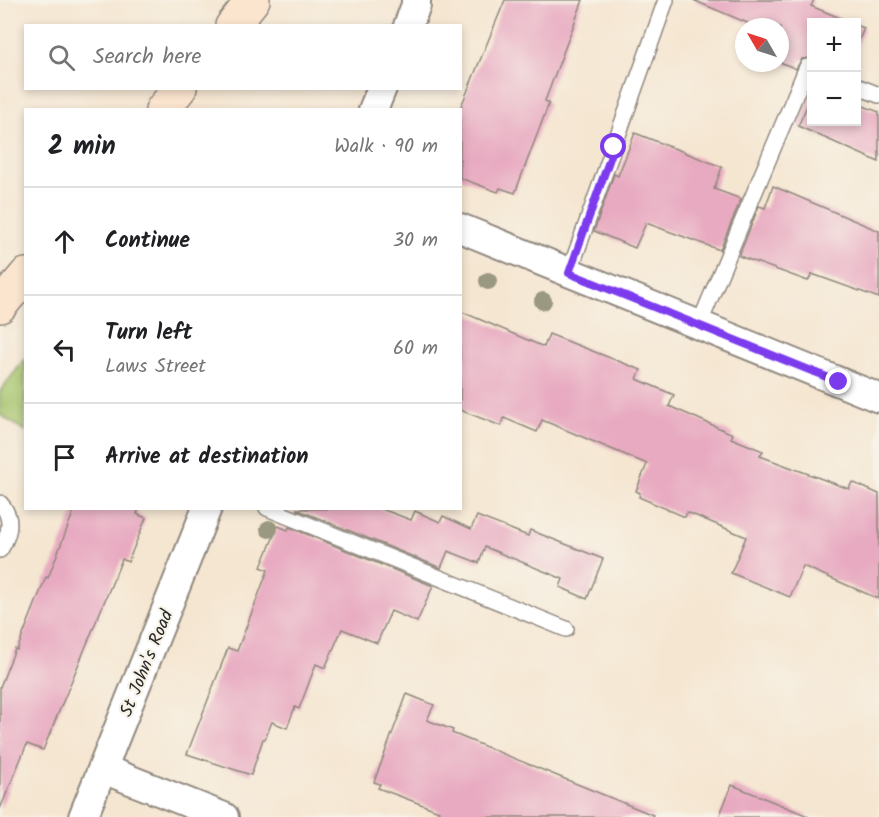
<!DOCTYPE html>
<html lang="en">
<head>
<meta charset="utf-8">
<style>
  :root { --surface:#fff; --page:#f6f6f6; --text:#202124; --muted:#757577; --line:#e0e0e0 }
  body { margin:0; font-family:Kalam,sans-serif; background:var(--page); color:var(--text) }
  .controls { position:absolute; right:18px; top:18px; display:grid; overflow:hidden; border-radius:0px; box-shadow:0 3px 9px #0003 }
  .controls button { width:54px; height:54px; display:grid; place-items:center; padding:0; border:0; border-bottom:2px solid var(--line); background:var(--surface); color:var(--text); font:30px sans-serif }
  .compass { position:absolute; left:735px; top:18px; width:54px; height:54px; border-radius:50%; background:var(--surface); box-shadow:0 3px 9px #0003; rotate:309deg }
  .stop { position:absolute; width:18px; height:18px; margin:-14px; border:4px solid #7c3aed; border-radius:50%; background:#fff }
  .stop.end { background:#7c3aed; border-color:#fff; box-shadow:0 2px 6px #0008 }
  .list { margin:0; padding:0; list-style:none }
  h2 { display:flex; justify-content:space-between; align-items:center; height:78px; margin:0; padding:0 24px; font-size:26px }
  h2 small { font-size:20px; font-weight:400; color:var(--muted) }
  .list li { display:grid; grid-template-columns:39px 1fr auto; gap:18px; align-items:center; box-sizing:border-box; height:108px; padding:0 24px; border-top:2px solid var(--line) }
  .list b { display:block; font-size:22px; white-space:nowrap }
  .list p { margin:0; font-size:20px; white-space:nowrap; color:var(--muted) }
  .list em { font-size:20px; font-style:normal; color:var(--muted) }
  .icon { flex:none; width:33px; height:33px; fill:none; stroke:currentColor; stroke-width:2; stroke-linecap:round; stroke-linejoin:round }
  .map { position:relative; flex:none; width:879px; height:817px; overflow:hidden }
  .search { position:absolute; background:var(--surface); box-shadow:0 3px 9px #0003; left:24px; top:24px; width:438px; height:66px; display:flex; align-items:center; gap:15px; box-sizing:border-box; padding:0 21px; border-radius:0px; color:var(--muted); font-size:22px }
  .panel { position:absolute; background:var(--surface); box-shadow:0 3px 9px #0003; left:24px; top:108px; width:438px; height:402px; border-radius:0px }
  .map>svg:first-child { display:block }
  .green { fill:#a4c36b; stroke:#68774b; stroke-width:1.5 }
  .building { fill:#e8aac1 }
  .lines { fill:none; stroke-linecap:round; stroke-linejoin:round }
  .service-casing { stroke:#90887e; stroke-width:18 }
  .minor-casing { stroke:#90887e; stroke-width:32 }
  .secondary-casing { stroke:#90887e; stroke-width:36 }
  .service { stroke:#fff; stroke-width:15 }
  .minor { stroke:#fff; stroke-width:28 }
  .secondary { stroke:#fbe5cf; stroke-width:33 }
  .tree { fill:#9a9880 }
  .route { stroke:#7c3aed; stroke-width:8 }
  .labels { text-anchor:middle; stroke-width:4.5; stroke-linejoin:round; paint-order:stroke }
  .street-label { font-size:18px; fill:#2b2b2b; stroke:#f7f3e8 }
</style>
</head>
<body>
<div class="map">
<svg width="879" height="817" viewBox="0 0 879 817">
  <rect width="100%" height="100%" fill="#f7f3e8"/>
  <filter id="ink" filterUnits="userSpaceOnUse"><feTurbulence type="fractalNoise" baseFrequency=".0167" numOctaves="2"/><feDisplacementMap in="SourceGraphic" scale="12" xChannelSelector="R" yChannelSelector="G"/><feConvolveMatrix kernelMatrix="1 2 1 2 8 2 1 2 1" color-interpolation-filters="sRGB"/></filter>
  <filter id="wash" filterUnits="userSpaceOnUse"><feTurbulence type="fractalNoise" baseFrequency=".008" numOctaves="4" result="noise"/><feDisplacementMap in="SourceGraphic" scale="24" xChannelSelector="R" yChannelSelector="G"/><feGaussianBlur stdDeviation="1.35" result="paint"/><feColorMatrix in="noise" values="0 0 0 0 0 0 0 0 0 0 0 0 0 0 0 0 0 1.4 0 .05"/><feComposite in="paint" operator="in"/></filter>
  <g filter="url(#wash)">
    <rect width="100%" height="100%" fill="#f5e6d1"/>
    <polygon class="green" points="25,359 25,431 0,415 0,391"/>
    <g id="blocks">
      <g class="building">
        <polygon points="505,0 583,0 545,101 549,103 515,193 500,188 498,192 460,178 460,109"/>
        <polygon points="693,0 814,0 811,6 850,22 812,22 812,58 802,59 796,69 780,62 780,27 757,27"/>
        <polygon points="856,25 864,28 856,48"/>
        <polygon points="812,95 812,122 856,122 856,103 879,112 879,162 798,126"/>
        <polygon points="635,133 722,167 714,189 741,199 720,250 646,223 635,248 594,231 614,174 618,176"/>
        <polygon points="773,186 879,231 879,298 812,274 808,281 739,256 759,206 765,208"/>
        <polygon points="460,311 544,347 549,334 641,370 637,379 674,395 669,406 733,434 731,438 763,451 760,456 849,489 852,482 879,494 879,599 803,566 790,597 731,573 746,537 687,512 685,517 639,497 640,493 636,491 647,464 542,420 537,432 504,418 501,426 460,410"/>
        <polygon points="75,508 139,508 137,514 146,518 128,562 122,559 43,750 27,744 0,809 0,687 15,649 17,650 46,577 48,578"/>
        <polygon points="379,508 411,520 415,511 440,522 443,516 471,529 477,516 528,536 530,530 603,559 587,599 560,587 563,579 485,547 479,563 448,551 441,568 296,509"/>
        <polygon points="278,526 288,530 289,527 433,586 417,622 391,611 377,643 342,629 325,668 316,664 299,709 295,707 287,728 272,722 265,739 263,739 251,775 187,754 228,648 237,651 268,570 261,567"/>
        <polygon points="407,694 434,705 427,720 453,730 452,733 653,815 652,817 436,817 439,811 378,788 380,784 374,782"/>
        <polygon points="732,785 808,816 808,817 719,817"/>
      </g>
    </g>
  </g>
  <g filter="url(#ink)">
    <use href="#blocks" fill-opacity="0" stroke="#90887e" stroke-width="1.5"/>
    <g class="lines">
      <defs>
        <g id="service">
          <polyline points="856,86 879,95"/>
          <polyline points="569,273 666,0"/>
          <polyline points="699,325 807,67 812,69"/>
          <path d="M0,503C14,518 10,534 0,550"/>
          <polyline points="267,508 566,629"/>
        </g>
        <g id="minor">
          <polyline points="408,26 416,5 416,0"/>
          <polyline points="373,110 382,88"/>
          <polyline points="460,228 879,398"/>
          <polyline points="103,769 224,817"/>
          <polyline points="83,817 207,508"/>
        </g>
        <g id="secondary">
          <polyline points="232,26 253,0"/>
          <polyline points="162,110 180,88"/>
          <polyline points="0,306 26,275"/>
        </g>
      </defs>
      <use href="#service" class="service-casing"/>
      <use href="#minor" class="minor-casing"/>
      <use href="#secondary" class="secondary-casing"/>
      <use href="#service" class="service"/>
      <use href="#minor" class="minor"/>
      <use href="#secondary" class="secondary"/>
    </g>
    <g class="tree">
      <circle cx="488" cy="281" r="9"/>
      <circle cx="543" cy="301" r="9"/>
      <circle cx="269" cy="529" r="9"/>
    </g>
  </g>
  <g class="lines" filter="url(#ink)">
    <polyline class="route" points="614,147 569,273 839,382"/>
  </g>
  <g class="labels">
    <g class="street-label">
      <text transform="translate(146 663) rotate(-68)" y="6">St John's Road</text>
    </g>
  </g>
</svg>
<div class="controls">
<button>+</button>
<button>−</button>
</div>
<svg class="compass" viewBox="-18 -18 36 36"><path d="M0-13l5 13h-10z" fill="#e53935"/><path d="M0 13l5-13h-10z" fill="#757577"/></svg>
<div class="stop" style="left:614px;top:147px"></div>
<div class="stop end" style="left:839px;top:382px"></div>
<div class="search"><svg class="icon" aria-label="search" viewBox="0 0 24 24"><circle cx="10" cy="10" r="6"/><path d="M15 15l6 6"/></svg>Search here</div>
<section class="panel">
<h2>2 min<small>Walk · 90 m</small></h2>
<ul class="list">
<li><svg class="icon" aria-label="ahead" viewBox="0 0 24 24"><path d="M12 20V5M6 11l6-6 6 6"/></svg><div><b>Continue</b></div><em>30 m</em></li>
<li><svg class="icon" aria-label="left" viewBox="0 0 24 24"><path d="M17 20v-9H6M10 6l-5 5 5 5"/></svg><div><b>Turn left</b><p>Laws Street</p></div><em>60 m</em></li>
<li><svg class="icon" aria-label="arrive" viewBox="0 0 24 24"><path d="M6 21V4h12l-3 4 3 4H6"/></svg><div><b>Arrive at destination</b></div></li>
</ul>
</section>
</div>
</body>
</html>
